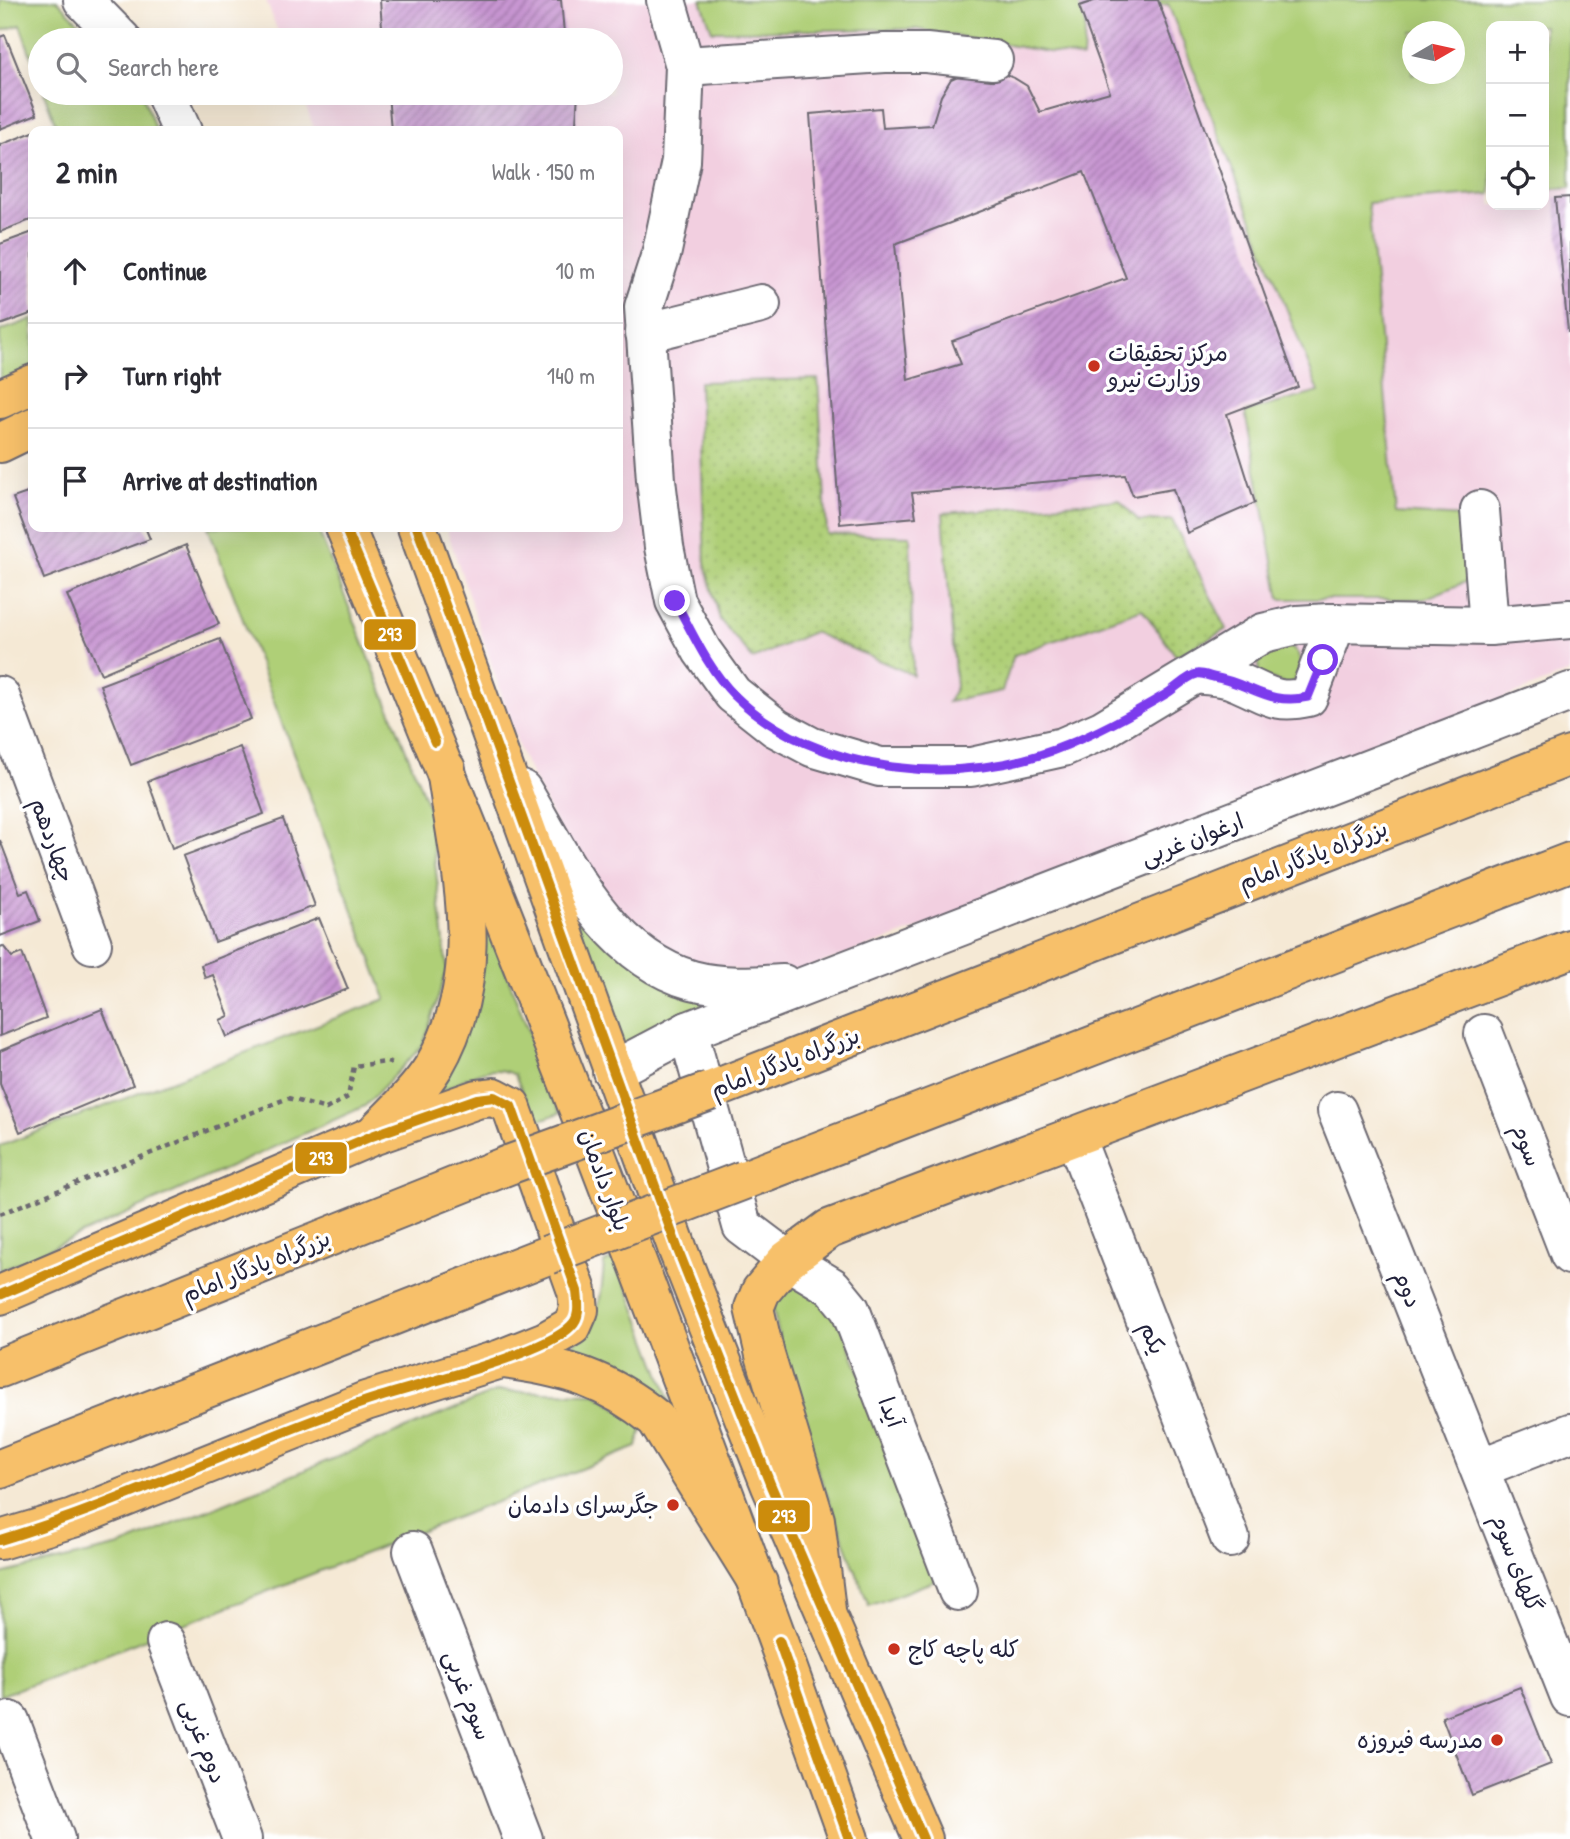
<!DOCTYPE html>
<html lang="en">
<head>
<meta charset="utf-8">
<style>
  :root { --surface:#fff; --page:#f2f2f3; --text:#2b2b33; --muted:#7c7c81; --line:#e1e1e2 }
  body { margin:0; font-family:"Patrick Hand","Playpen Sans Arabic",sans-serif; background:var(--page); color:var(--text) }
  .controls { position:absolute; right:21px; top:21px; display:grid; overflow:hidden; border-radius:14px; box-shadow:0 7px 28px #0002 }
  .controls button { width:63px; height:63px; display:grid; place-items:center; padding:0; border:0; border-bottom:2px solid var(--line); background:var(--surface); color:var(--text); font:35px sans-serif }
  .compass { position:absolute; left:1402px; top:21px; width:63px; height:63px; border-radius:50%; background:var(--surface); box-shadow:0 7px 28px #0002; rotate:81deg }
  .stop { position:absolute; width:21px; height:21px; margin:-16px; border:5px solid #7c3aed; border-radius:50%; background:#fff }
  .stop.end { background:#7c3aed; border-color:#fff; box-shadow:0 2px 7px #0008 }
  .list { margin:0; padding:0; list-style:none }
  h2 { display:flex; justify-content:space-between; align-items:center; height:91px; margin:0; padding:0 28px; font-size:30px }
  h2 small { font-size:23px; font-weight:400; color:var(--muted) }
  .list li { display:grid; grid-template-columns:46px 1fr auto; gap:21px; align-items:center; box-sizing:border-box; height:105px; padding:0 28px; border-top:2px solid var(--line) }
  .list b { display:block; font-size:26px; white-space:nowrap }
  .list em { font-size:23px; font-style:normal; color:var(--muted) }
  .icon { flex:none; width:38px; height:38px; fill:none; stroke:currentColor; stroke-width:2; stroke-linecap:round; stroke-linejoin:round }
  .map { position:relative; flex:none; width:1570px; height:1839px; overflow:hidden }
  .search { position:absolute; background:var(--surface); box-shadow:0 7px 28px #0002; left:28px; top:28px; width:595px; height:77px; display:flex; align-items:center; gap:18px; box-sizing:border-box; padding:0 24px; border-radius:38px; color:var(--muted); font-size:26px }
  .panel { position:absolute; background:var(--surface); box-shadow:0 7px 28px #0002; left:28px; top:126px; width:595px; height:406px; border-radius:14px }
  .map>svg:first-child { display:block }
  .built { fill:#f2cfe0; fill-rule:evenodd }
  .grass { fill:url(#grass-dots); stroke:#687859; stroke-width:2 }
  .green { fill:#afcf77; stroke:#687859; stroke-width:2; fill-rule:evenodd }
  .building { fill:url(#building-hatch); fill-rule:evenodd }
  .lines { fill:none; stroke-linecap:round; stroke-linejoin:round }
  .minor-casing { stroke:#6c6871; stroke-width:42 }
  .major-casing { stroke:#6c6871; stroke-width:42 }
  .highway-casing { stroke:#6c6871; stroke-width:42 }
  .path { stroke:#6c6871; stroke-width:4.5; stroke-dasharray:5 5; stroke-linecap:butt }
  .minor { stroke:#fff; stroke-width:38 }
  .major { stroke:#f7c06b; stroke-width:38 }
  .highway { stroke:#f7c06b; stroke-width:38 }
  .highway-bridge-casing { stroke:#6c6871; stroke-width:42; stroke-linecap:butt }
  .highway-bridge { stroke:#f7c06b; stroke-width:38 }
  .bus-1-casing { stroke:#fff; stroke-width:16 }
  .bus-1 { stroke:#cc8c0c; stroke-width:10 }
  .route { stroke:#7c3aed; stroke-width:9 }
  .poi-dot { fill:#c8321e; stroke:#fff; stroke-width:2.5 }
  .labels { text-anchor:middle; stroke-width:7; stroke-linejoin:round; paint-order:stroke }
  .poi-label { font-size:23px; fill:#22223b; stroke:#fff; text-anchor:start }
  .street-label { font-size:23px; fill:#22223b; stroke:#fff }
  .line-badge { stroke:#fff; stroke-width:2.5 }
  .badge-label { font-size:19px; text-anchor:middle; font-weight:bold; fill:#fff }
</style>
</head>
<body>
<div class="map">
<svg width="1570" height="1839" viewBox="0 0 1570 1839">
  <defs>
    <pattern id="grass-dots" width="8" height="8" patternUnits="userSpaceOnUse" patternTransform="scale(1.75)"><rect width="8" height="8" fill="#afcf77"/><path d="M2 2h.1M6 6h.1" fill="none" stroke="#96b168" stroke-width="1.8" stroke-linecap="round"/></pattern>
    <pattern id="building-hatch" width="6" height="6" patternUnits="userSpaceOnUse" patternTransform="scale(1.75)"><rect width="6" height="6" fill="#c896d2"/><path d="M-1 1l2-2M0 6l6-6M5 7l2-2" fill="none" stroke="#a27aac"/></pattern>
  </defs>
  <rect width="100%" height="100%" fill="#fff"/>
  <filter id="ink" filterUnits="userSpaceOnUse"><feTurbulence type="fractalNoise" baseFrequency=".0143" numOctaves="2"/><feDisplacementMap in="SourceGraphic" scale="14" xChannelSelector="R" yChannelSelector="G"/><feConvolveMatrix kernelMatrix="1 2 1 2 8 2 1 2 1" color-interpolation-filters="sRGB"/></filter>
  <filter id="wash" filterUnits="userSpaceOnUse"><feTurbulence type="fractalNoise" baseFrequency=".00686" numOctaves="4" result="noise"/><feDisplacementMap in="SourceGraphic" scale="28" xChannelSelector="R" yChannelSelector="G"/><feGaussianBlur stdDeviation="1.57" result="paint"/><feColorMatrix in="noise" values="0 0 0 0 0 0 0 0 0 0 0 0 0 0 0 0 0 1.4 0 .05"/><feComposite in="paint" operator="in"/></filter>
  <g filter="url(#wash)">
    <rect width="100%" height="100%" fill="#f5e9d5"/>
    <path class="built" d="M266,0H1570V672L934,923L802,970L769,977L656,953L570,852L520,751L446,527H618V131H315L301,93H611V40H281ZM1491,26H1544V205H1491ZM1412,32H1454V74H1412Z"/>
    <g class="grass">
      <polygon points="818,379 827,534 910,536 913,675 813,632 753,659 720,620 705,563 699,382"/>
      <polygon points="1119,500 1139,521 1172,520 1227,629 1176,656 1142,609 1014,655 1002,691 948,702 956,687 943,513"/>
    </g>
    <g class="green">
      <polygon points="0,0 57,0 96,40 40,40 40,81 20,25 0,31"/>
      <path d="M701,0H1570V188L1544,190V26H1491V194L1368,203L1396,513L1465,517L1470,580L1424,599H1280L1245,412L1319,392L1168,4L1086,17L1083,58L916,29L712,31ZM1412,32H1454V74H1412Z"/>
      <polygon points="44,93 142,93 156,131 58,131"/>
      <polygon points="33,319 33,367 0,381 0,331"/>
      <polygon points="208,527 317,527 429,808 447,970 423,1045 365,1106 0,1271 0,1146 386,999"/>
      <path d="M1285,644C1306,654 1303,670 1290,686L1258,675L1260,653Z"/>
      <polygon points="557,870 585,914 746,993 624,1046"/>
      <path d="M478,899L560,1113L535,1122L515,1075C486,1058 453,1088 426,1099Z"/>
      <path d="M616,1258L688,1447L563,1355C597,1324 601,1308 604,1263Z"/>
      <polygon points="798,1282 836,1311 940,1579 869,1606 797,1416 772,1305 776,1292"/>
      <polygon points="498,1391 595,1393 643,1426 637,1447 0,1696 0,1574 120,1546"/>
    </g>
    <g id="blocks">
      <g class="building">
        <polygon points="380,0 561,0 564,33 568,40 383,40"/>
        <path d="M1097,0H1158L1298,387L1227,414L1255,503L1187,533L1173,489L1133,496L1125,475L912,493L916,517L840,524L810,114L881,108L883,128L932,125L941,96L951,79L967,72L1001,73L1014,78L1027,86L1040,112L1110,92L1079,6ZM1084,172L1126,278L952,341L961,364L908,380L895,244Z"/>
        <polygon points="5,35 37,114 0,129 0,37"/>
        <polygon points="388,93 578,93 576,123 575,131 391,131"/>
        <polygon points="33,132 33,219 0,232 0,145"/>
        <polygon points="1570,197 1570,332 1568,332 1555,198"/>
        <polygon points="33,232 33,313 0,325 0,244"/>
        <polygon points="33,491 33,527 145,527 150,539 44,579 13,498"/>
        <polygon points="186,545 219,624 101,674 67,595"/>
        <polygon points="220,639 251,719 131,765 100,685"/>
        <polygon points="240,747 264,814 172,848 148,781"/>
        <polygon points="283,819 315,906 215,942 183,856"/>
        <polygon points="0,840 20,893 28,890 40,921 0,936"/>
        <polygon points="319,918 348,989 227,1037 220,1020 229,1016 213,975 205,978 201,965"/>
        <polygon points="3,946 12,957 22,953 46,1018 0,1036 0,947"/>
        <polygon points="102,1009 133,1085 20,1132 0,1084 0,1051"/>
        <polygon points="1520,1687 1551,1764 1472,1795 1442,1717"/>
      </g>
    </g>
  </g>
  <g filter="url(#ink)">
    <use href="#blocks" fill-opacity="0" stroke="#6c6871" stroke-width="2"/>
    <g class="lines">
      <defs>
        <g id="minor">
          <polyline points="83,0 122,40"/>
          <polyline points="666,0 685,66 681,161 662,251 644,307 656,480 664,547 675,601 702,651 733,694 776,728 812,747 880,767 971,767 1063,747 1102,730 1263,633 1297,625 1329,623 1489,626 1570,619"/>
          <polyline points="685,66 885,53 926,53 993,60"/>
          <polyline points="165,93 182,131"/>
          <polyline points="645,333 761,304"/>
          <polyline points="1480,510 1489,626"/>
          <path d="M1197,674C1209,676 1224,676 1235,681C1266,693 1273,705 1308,697L1336,623"/>
          <polyline points="0,696 92,944"/>
          <path d="M522,790C564,860 606,956 692,980C722,988 752,986 783,984"/>
          <polyline points="688,1031 742,1226 787,1260 832,1287 850,1309 958,1591"/>
          <polyline points="1484,1034 1570,1255"/>
          <polyline points="612,1071 688,1031 1570,692"/>
          <polyline points="1337,1111 1570,1697"/>
          <polyline points="1075,1137 1230,1538"/>
          <polyline points="1480,1468 1570,1433"/>
          <polyline points="413,1551 523,1839"/>
          <polyline points="166,1642 242,1839"/>
          <polyline points="10,1721 55,1839"/>
        </g>
        <g id="major">
          <polyline points="0,399 33,384"/>
          <polyline points="0,443 33,427"/>
          <path d="M345,527C525,959 692,1397 849,1839"/>
          <polyline points="417,527 678,1250 771,1486 923,1839"/>
        </g>
        <g id="highway">
          <polyline points="710,1091 1570,756"/>
          <path d="M378,1130C398,1110 419,1090 434,1066C490,971 460,871 446,769"/>
          <polyline points="744,1180 1570,862"/>
          <polyline points="0,1295 372,1136 477,1099 494,1097 511,1106 577,1291 579,1310 572,1326 546,1341 501,1359 366,1401 73,1518 0,1540"/>
          <path d="M503,1359C564,1367 607,1379 656,1419L758,1583"/>
          <polyline points="0,1368 511,1164"/>
          <polyline points="0,1469 548,1255"/>
          <polyline points="826,1610 815,1520 765,1355 754,1308 761,1291 787,1260 829,1229 1570,949"/>
        </g>
      </defs>
      <use href="#minor" class="minor-casing"/>
      <use href="#major" class="major-casing"/>
      <use href="#highway" class="highway-casing"/>
      <polyline class="path" points="0,1214 288,1098 326,1109 348,1097 354,1066 387,1062 393,1064"/>
      <use href="#minor" class="minor"/>
      <use href="#major" class="major"/>
      <use href="#highway" class="highway"/>
      <defs>
        <g id="highway-bridge">
          <polyline points="511,1164 710,1091"/>
          <polyline points="548,1255 744,1180"/>
        </g>
      </defs>
      <use href="#highway-bridge" class="highway-bridge-casing"/>
      <use href="#highway-bridge" class="highway-bridge"/>
      <defs>
        <g id="bus-1">
          <polyline points="345,527 435,742"/>
          <polyline points="417,527 678,1250 771,1486 923,1839"/>
          <path d="M0,1295L372,1136L477,1099L494,1097L511,1106L577,1291C578,1303 581,1317 571,1326C544,1355 411,1386 367,1401C243,1443 126,1502 0,1540"/>
          <polyline points="779,1641 849,1839"/>
        </g>
      </defs>
      <use href="#bus-1" class="bus-1-casing"/>
      <use href="#bus-1" class="bus-1"/>
    </g>
  </g>
  <g class="lines" filter="url(#ink)">
    <path class="route" d="M675,601C692,632 708,669 734,695C816,776 963,789 1067,745C1101,731 1134,713 1166,694C1175,689 1187,676 1197,674C1201,673 1209,676 1213,677C1251,683 1267,706 1308,697L1323,660"/>
  </g>
  <g class="poi-dot">
    <circle cx="1094" cy="366" r="7"/>
    <circle cx="673" cy="1505" r="7"/>
    <circle cx="894" cy="1649" r="7"/>
    <circle cx="1497" cy="1740" r="7"/>
  </g>
  <g class="labels">
    <g class="poi-label">
      <text x="1108" y="361">مرکز تحقیقات<tspan x="1108" dy="26">وزارت نیرو</tspan></text>
      <text x="659" y="1513" text-anchor="end">جگرسرای دادمان</text>
      <text x="908" y="1657">کله پاچه کاج</text>
      <text x="1483" y="1748" text-anchor="end">مدرسه فیروزه</text>
    </g>
    <g class="street-label">
      <text transform="translate(1192 839) rotate(-21)" y="8">ارغوان غربی</text>
      <text transform="translate(53 840) rotate(70)" y="8">چهاردهم</text>
      <text transform="translate(1313 855) rotate(-21)" y="8">بزرگراه یادگار امام</text>
      <text transform="translate(785 1062) rotate(-21)" y="8">بزرگراه یادگار امام</text>
      <text transform="translate(1527 1145) rotate(69)" y="8">سوم</text>
      <text transform="translate(605 1180) rotate(70)" y="8">بلوار دادمان</text>
      <text transform="translate(256 1266) rotate(-22)" y="8">بزرگراه یادگار امام</text>
      <text transform="translate(1408 1289) rotate(68)" y="8">دوم</text>
      <text transform="translate(1153 1338) rotate(69)" y="8">یکم</text>
      <text transform="translate(891 1412) rotate(69)" y="8">آیدا</text>
      <text transform="translate(1517 1563) rotate(69)" y="8">گلهای سوم</text>
      <text transform="translate(468 1695) rotate(69)" y="8">سوم غربی</text>
      <text transform="translate(204 1741) rotate(69)" y="8">دوم غربی</text>
    </g>
  </g>
  <g class="line-badge">
    <rect x="363" y="618" width="54" height="33" rx="7" fill="#cc8c0c"/>
    <rect x="294" y="1141" width="54" height="34" rx="7" fill="#cc8c0c"/>
    <rect x="757" y="1499" width="54" height="34" rx="7" fill="#cc8c0c"/>
  </g>
  <g class="badge-label">
    <text x="390" y="641">293</text>
    <text x="321" y="1165">293</text>
    <text x="784" y="1523">293</text>
  </g>
</svg>
<div class="controls">
<button>+</button>
<button>−</button>
<button><svg class="icon" aria-label="locate" viewBox="0 0 24 24"><circle cx="12" cy="12" r="6"/><path d="M12 2v4M12 18v4M2 12h4M18 12h4"/></svg></button>
</div>
<svg class="compass" viewBox="-18 -18 36 36"><path d="M0-13l5 13h-10z" fill="#e53935"/><path d="M0 13l5-13h-10z" fill="#7c7c81"/></svg>
<div class="stop" style="left:1323px;top:660px"></div>
<div class="stop end" style="left:675px;top:601px"></div>
<div class="search"><svg class="icon" aria-label="search" viewBox="0 0 24 24"><circle cx="10" cy="10" r="6"/><path d="M15 15l6 6"/></svg>Search here</div>
<section class="panel">
<h2>2 min<small>Walk · 150 m</small></h2>
<ul class="list">
<li><svg class="icon" aria-label="ahead" viewBox="0 0 24 24"><path d="M12 20V5M6 11l6-6 6 6"/></svg><div><b>Continue</b></div><em>10 m</em></li>
<li><svg class="icon" aria-label="right" viewBox="0 0 24 24"><path d="M7 20v-9h11M14 6l5 5-5 5"/></svg><div><b>Turn right</b></div><em>140 m</em></li>
<li><svg class="icon" aria-label="arrive" viewBox="0 0 24 24"><path d="M6 21V4h12l-3 4 3 4H6"/></svg><div><b>Arrive at destination</b></div></li>
</ul>
</section>
</div>
</body>
</html>
